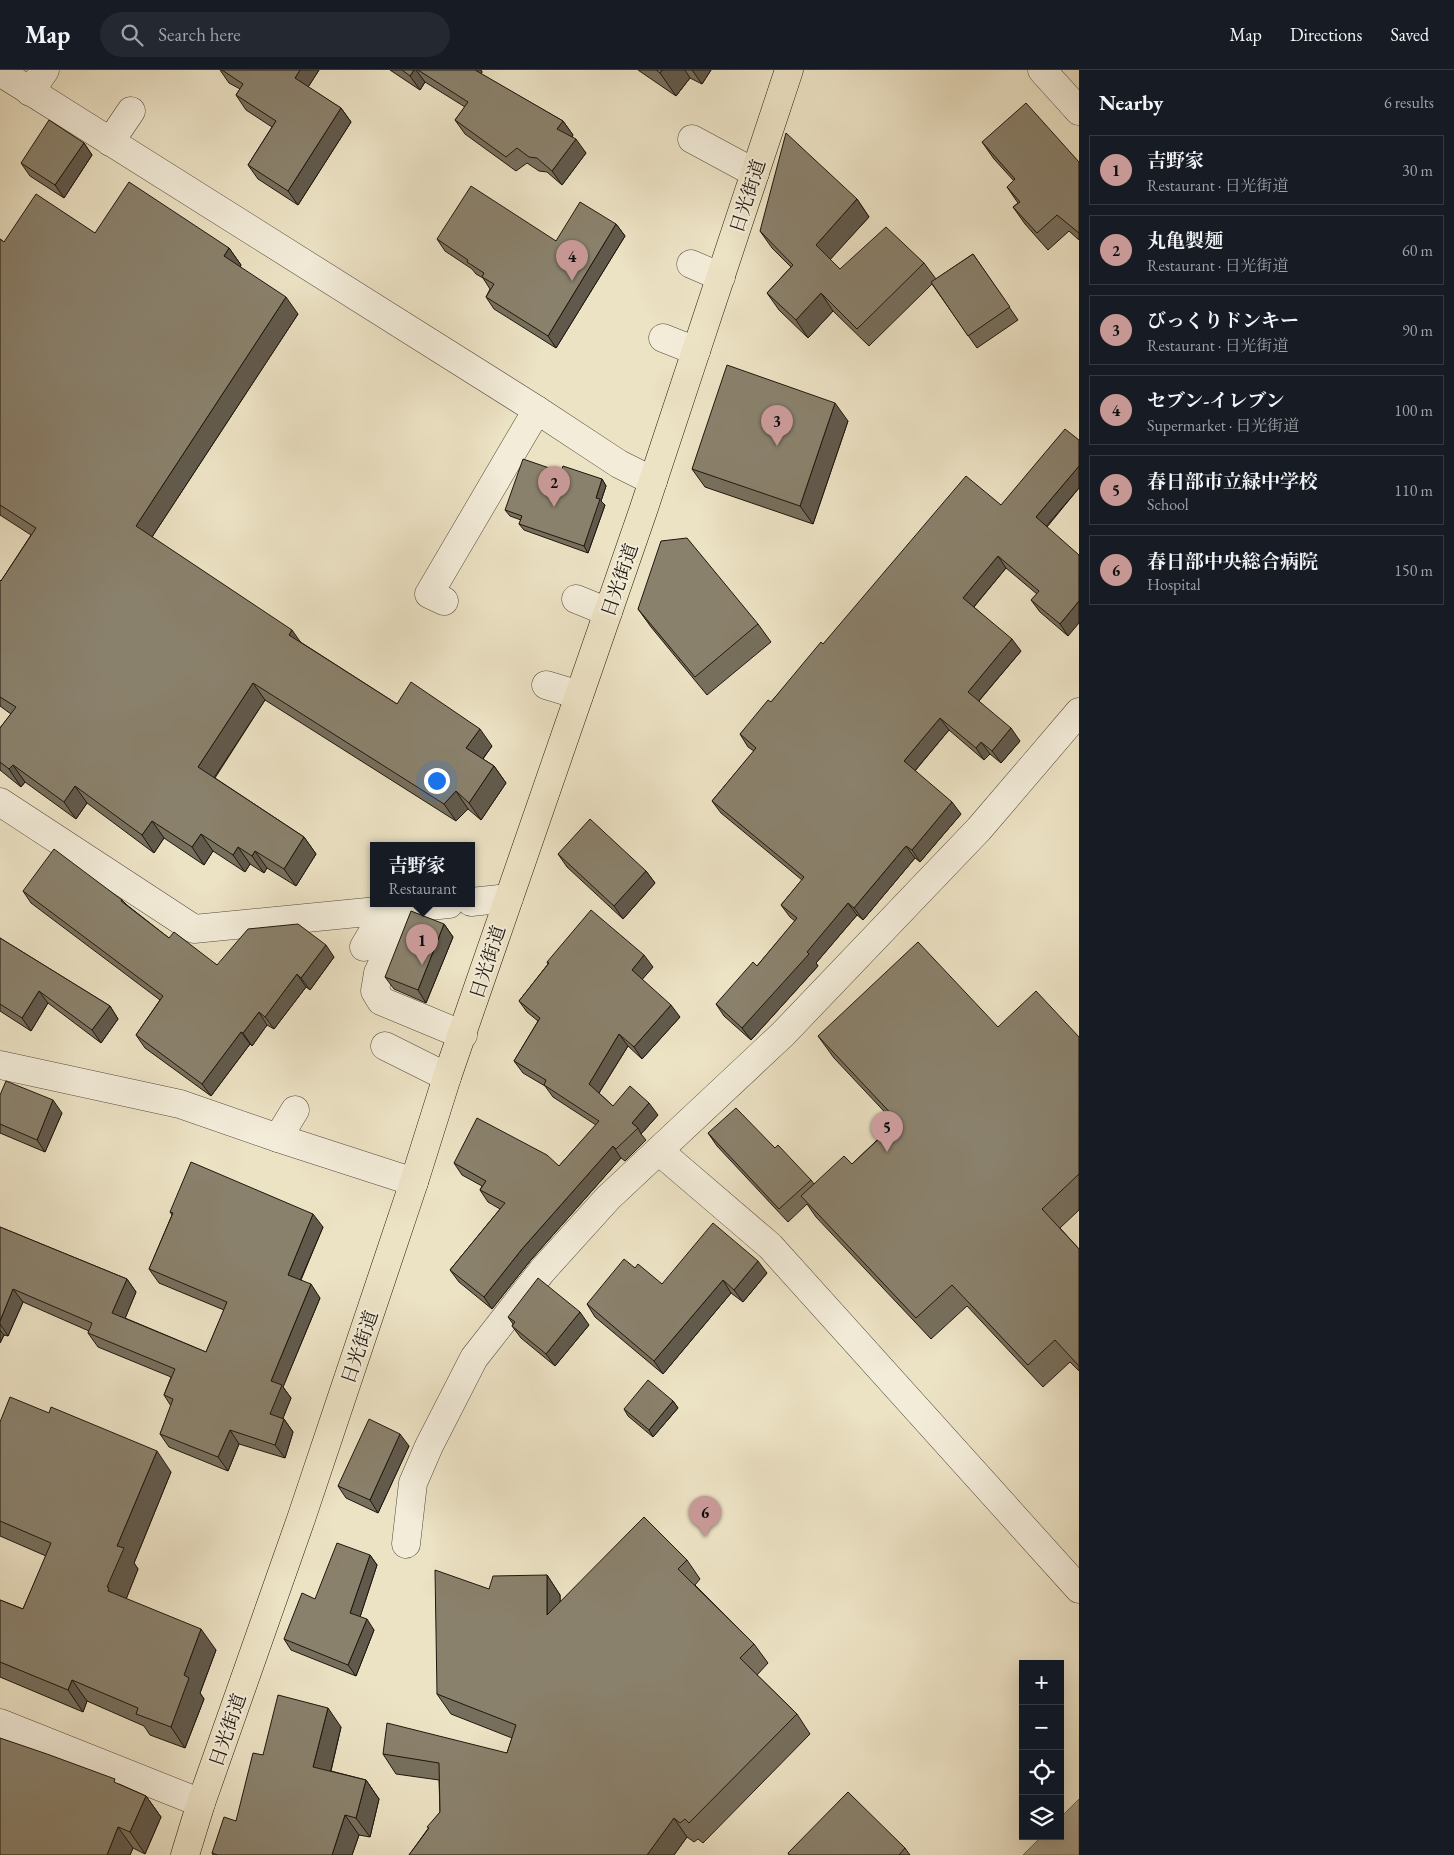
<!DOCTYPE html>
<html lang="en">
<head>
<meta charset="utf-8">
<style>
  :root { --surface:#171b24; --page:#242831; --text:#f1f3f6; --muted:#9ea1a6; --line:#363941; --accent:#c59692 }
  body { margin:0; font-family:"EB Garamond","Noto Serif JP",serif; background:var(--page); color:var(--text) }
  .controls { position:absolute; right:15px; bottom:15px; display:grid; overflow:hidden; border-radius:0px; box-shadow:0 5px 20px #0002 }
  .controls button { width:45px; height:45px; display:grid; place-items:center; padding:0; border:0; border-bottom:1px solid var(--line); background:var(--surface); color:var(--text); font:25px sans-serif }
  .you { position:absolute; left:436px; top:710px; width:18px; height:18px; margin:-12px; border:4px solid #fff; border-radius:50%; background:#1a73e8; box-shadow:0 0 0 8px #1a73e833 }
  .badge { display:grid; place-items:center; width:32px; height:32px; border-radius:50%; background:var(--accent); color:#111; font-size:16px; font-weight:700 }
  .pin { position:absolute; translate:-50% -41px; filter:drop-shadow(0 1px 2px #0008) }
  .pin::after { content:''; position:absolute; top:26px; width:18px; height:15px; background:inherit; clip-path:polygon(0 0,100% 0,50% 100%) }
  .popup { position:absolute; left:370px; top:772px; width:105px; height:65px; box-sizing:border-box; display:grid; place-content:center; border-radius:0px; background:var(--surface); filter:drop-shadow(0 1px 4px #0005); font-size:16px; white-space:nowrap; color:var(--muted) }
  .popup b { font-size:19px; color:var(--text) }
  .popup::after { content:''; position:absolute; left:50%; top:100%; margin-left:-10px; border:10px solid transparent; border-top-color:var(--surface) }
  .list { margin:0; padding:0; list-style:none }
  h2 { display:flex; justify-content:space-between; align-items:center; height:65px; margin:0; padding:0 20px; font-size:21px }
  h2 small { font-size:16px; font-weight:400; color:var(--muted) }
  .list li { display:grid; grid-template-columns:32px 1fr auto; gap:15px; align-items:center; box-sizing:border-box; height:70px; margin:0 10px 10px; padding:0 10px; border:1px solid var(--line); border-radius:0px }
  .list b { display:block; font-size:19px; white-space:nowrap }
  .list p { margin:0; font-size:16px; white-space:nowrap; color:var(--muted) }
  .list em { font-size:16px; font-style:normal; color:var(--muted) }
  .icon { flex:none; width:28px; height:28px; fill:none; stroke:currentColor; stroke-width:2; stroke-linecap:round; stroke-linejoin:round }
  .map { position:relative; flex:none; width:1079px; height:1785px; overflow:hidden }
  header { display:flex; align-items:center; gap:30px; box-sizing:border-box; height:70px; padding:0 25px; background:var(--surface); border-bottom:1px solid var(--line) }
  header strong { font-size:24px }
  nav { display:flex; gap:28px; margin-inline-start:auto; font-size:18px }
  .search { width:350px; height:45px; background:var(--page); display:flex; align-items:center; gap:12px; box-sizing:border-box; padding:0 18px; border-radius:28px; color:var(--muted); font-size:19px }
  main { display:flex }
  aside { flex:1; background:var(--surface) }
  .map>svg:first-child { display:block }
  .water { fill:#a69d86; stroke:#706756 }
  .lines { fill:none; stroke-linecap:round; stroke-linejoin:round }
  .minor-casing { stroke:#524a3b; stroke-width:29 }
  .highway-casing { stroke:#1f170d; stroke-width:29 }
  .minor { stroke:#f3ecd9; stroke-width:28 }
  .highway { stroke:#ece2c4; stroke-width:28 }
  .wall { fill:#776f5d; stroke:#1f170d }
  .shaded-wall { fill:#615a4c; stroke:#1f170d }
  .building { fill:#8a816c; stroke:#1f170d }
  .labels { text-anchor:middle; stroke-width:4; stroke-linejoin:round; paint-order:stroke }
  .street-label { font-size:19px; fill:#1f170d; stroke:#f3ecd9 }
</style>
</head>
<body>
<header>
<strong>Map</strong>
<div class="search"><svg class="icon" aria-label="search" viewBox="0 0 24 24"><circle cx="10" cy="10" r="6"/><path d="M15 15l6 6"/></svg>Search here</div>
<nav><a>Map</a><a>Directions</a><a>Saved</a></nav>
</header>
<main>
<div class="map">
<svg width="1079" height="1785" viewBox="0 0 1079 1785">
  <rect width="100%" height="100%" fill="#ece2c4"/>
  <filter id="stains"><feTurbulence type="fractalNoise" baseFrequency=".004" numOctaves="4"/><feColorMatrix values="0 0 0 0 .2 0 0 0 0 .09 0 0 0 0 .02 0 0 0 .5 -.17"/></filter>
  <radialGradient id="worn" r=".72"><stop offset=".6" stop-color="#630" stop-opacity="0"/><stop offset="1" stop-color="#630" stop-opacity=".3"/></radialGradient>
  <polygon class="water" points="1079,1729 1079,1785 1023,1785 1042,1766 1060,1766 1060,1748"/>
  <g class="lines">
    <defs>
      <g id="minor">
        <polyline points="1042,0 1079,41"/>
        <polyline points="0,2 537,340 619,394 653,411"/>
        <polyline points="30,22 45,0"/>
        <polyline points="692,69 755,103"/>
        <polyline points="110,72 131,41"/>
        <polyline points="691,194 721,207"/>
        <polyline points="663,268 696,281"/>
        <polyline points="576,529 608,542"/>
        <polyline points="444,531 429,524 537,340"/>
        <polyline points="546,615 579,625"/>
        <polyline points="0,732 194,859 449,834"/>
        <polyline points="471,832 509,828"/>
        <polyline points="409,837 378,903 375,921 381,931 463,965"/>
        <polyline points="364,877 386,840"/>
        <polyline points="385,976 447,1007"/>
        <polyline points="0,995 180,1034 278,1068 414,1112"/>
        <polyline points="278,1068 295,1040"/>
        <polyline points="659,1081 770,1176 1079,1519"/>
        <polyline points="406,1474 413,1413 429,1376 474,1288 542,1201 608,1128 783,964 979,759 1079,642"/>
        <polyline points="0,1653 201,1733"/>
      </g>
      <polyline id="highway" points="185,1785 201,1733 301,1449 414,1112 447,1007 643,441 789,0"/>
    </defs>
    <use href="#minor" class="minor-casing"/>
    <use href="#highway" class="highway-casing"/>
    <use href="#minor" class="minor"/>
    <use href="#highway" class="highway"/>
  </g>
  <g class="wall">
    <polygon points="220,0 319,0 308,17 341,38 351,52 298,135 258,109 248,95 272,57 246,40 236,25 240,19 229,13"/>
    <polygon points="390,0 481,0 482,2 481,4 563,51 573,65 572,67 586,83 562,115 547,102 539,101 527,93 516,101 465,64 455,50 465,37 425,12 420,20"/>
    <polygon points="638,0 711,0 702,14 690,8 676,26"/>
    <polygon points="982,72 1079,92 1079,170 1069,161 1048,180 1025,154 1013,137 1018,133 1007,117 1014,111 994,89"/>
    <polygon points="84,73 92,85 64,128 30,106 21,93"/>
    <polygon points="857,129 869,147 830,189 840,199 924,193 936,209 973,184 1018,250 977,278 932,214 869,276 833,241 808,268 779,240 767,223 791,197 772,178 760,161"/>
    <polygon points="616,154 625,166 556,278 494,239 486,227 490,219 483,208 476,204 472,199 445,181 437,169 556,171"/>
    <polygon points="95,163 229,178 241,195 240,197 298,244 152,467 302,573 397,634 492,676 483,689 494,696 506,713 481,750 468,739 456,751 265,630 215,708 304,767 316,784 296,816 267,798 264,803 250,794 245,802 213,781 204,795 164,768 154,783 87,733 76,749 25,712 21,717 0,700 0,658 11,644 0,636 0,510 1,511 31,465 0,445 0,169 4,172"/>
    <polygon points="848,351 813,454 705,417 692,399"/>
    <polygon points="561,402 602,409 606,416 601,431 605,435 588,483 524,460 519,454 521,450 510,446 505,440"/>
    <polygon points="1079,418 1047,457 1068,566 1040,542 1031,530 1037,524 1006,498 974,537 1021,581 979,631 1020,671 1001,693 990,684 984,690 949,660 915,701 961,744 920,792 915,788 863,850 857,845 816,893 818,896 751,970 724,946 716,934 757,896 795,851 790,847 781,835 802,810 721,743 712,731 754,681 748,677 740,664 771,632 823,574 1001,435"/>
    <polygon points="638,539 758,554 771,572 707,625 651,557"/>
    <polygon points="558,784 646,801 655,813 623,849 567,797"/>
    <polygon points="23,821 122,830 127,835 169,868 217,895 334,887 310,920 306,917 274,959 267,955 252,976 250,974 211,1026 145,978 136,965 160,930 31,833"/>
    <polygon points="444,854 453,867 426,933 394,919 385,907"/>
    <polygon points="0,868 110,936 118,949 101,973 48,933 31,961 0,941"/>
    <polygon points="547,892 653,897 642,909 680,947 642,989 628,976 599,1023 613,1036 658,1045 641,1064 646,1070 625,1091 621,1088 530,1191 492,1239 459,1212 450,1200 500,1139 488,1132 480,1120 482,1116 462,1105 454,1093 559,1096 596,1055 553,1027 545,1016 523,1003 514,991 538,951 527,942 519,931 548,894"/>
    <polygon points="998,957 1079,967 1079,1140 1060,1158 1079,1179 1079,1301 1070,1292 1043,1317 967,1236 931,1269 816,1147 807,1134 788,1152 717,1076 708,1063 775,1078 811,1110 814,1114 852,1094 895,1053 834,988 818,966"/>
    <polygon points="0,1025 62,1043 45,1082 0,1063"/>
    <polygon points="170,1142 323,1157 301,1210 320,1228 283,1317 291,1328 283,1348 284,1349 293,1362 285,1388 239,1374 228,1401 169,1377 160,1364 171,1336 164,1325 171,1307 98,1277 88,1263 89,1261 23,1232 8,1266 4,1265 0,1273 0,1157 127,1209 136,1222 125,1248 206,1282 224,1240 159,1213 149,1199 172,1145"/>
    <polygon points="635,1198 662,1214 767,1203 743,1232 731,1223 663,1304 595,1247 587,1234"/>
    <polygon points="508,1247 589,1255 555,1296 521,1268 512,1256 513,1254"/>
    <polygon points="673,1331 678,1338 653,1367 628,1346 624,1339"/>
    <polygon points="0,1352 171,1402 134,1493 138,1499 126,1529 216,1580 200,1623 204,1629 185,1678 150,1665 144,1656 87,1631 83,1642 0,1607 0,1530 23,1539 46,1486 0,1466"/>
    <polygon points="409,1376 378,1443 346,1428 338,1416"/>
    <polygon points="370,1485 377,1495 360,1547 374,1560 356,1606 291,1580 284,1569 315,1529"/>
    <polygon points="687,1490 700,1509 695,1515 754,1574 768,1593 757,1605 797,1644 810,1664 703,1773 698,1769 694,1772 687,1767 674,1785 409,1785 440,1742 439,1710 396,1704 383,1684 507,1683 512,1668 451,1644 437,1624 489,1519 547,1505 560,1525 560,1532"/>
    <polygon points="341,1657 331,1701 366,1710 379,1729 370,1767 359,1765 352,1785 213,1785 212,1783 236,1751 263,1685"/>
    <polygon points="119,1714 146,1726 161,1747 145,1784 133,1778 130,1785 0,1785"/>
    <polygon points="905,1778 910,1785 789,1785 788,1783"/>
  </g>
  <g class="shaded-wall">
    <polygon points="300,0 319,0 305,22 295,8"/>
    <polygon points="414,0 416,0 425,12 420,20 410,6"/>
    <polygon points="471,0 481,0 482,2 477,10"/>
    <polygon points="662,0 685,0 690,8 676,26 660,3"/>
    <polygon points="692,0 711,0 702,14"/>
    <polygon points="341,38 351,52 298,135 288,121"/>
    <polygon points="563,51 573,65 567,73 557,59"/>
    <polygon points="576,69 586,83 562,115 552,101"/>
    <polygon points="84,73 92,85 64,128 55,115"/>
    <polygon points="857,129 869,147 828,192 816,175"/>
    <polygon points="616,154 625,166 556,278 548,266"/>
    <polygon points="229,178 241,195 236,203 224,186"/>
    <polygon points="821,223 833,241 808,268 796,250"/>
    <polygon points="286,227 298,244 148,473 136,456"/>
    <polygon points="835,333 848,351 813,454 800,436"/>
    <polygon points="1079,396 1079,418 1044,459 1036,447"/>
    <polygon points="602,409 606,416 601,431 605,435 588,483 584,476 596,428"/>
    <polygon points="998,486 1006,498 971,540 963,528"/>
    <polygon points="1079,531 1079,553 1068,566 1060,554"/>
    <polygon points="292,560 304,577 289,565"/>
    <polygon points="1012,569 1021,581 976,634 968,622"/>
    <polygon points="253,613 265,630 210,714 198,697"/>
    <polygon points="940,648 949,660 912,704 904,691"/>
    <polygon points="1011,658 1020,671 1001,693 992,681"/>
    <polygon points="480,659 492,676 478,695 466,678"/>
    <polygon points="981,672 990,684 984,690 976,678"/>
    <polygon points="13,695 25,712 21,717 9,699"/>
    <polygon points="494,696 506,713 481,750 469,733"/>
    <polygon points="75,716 87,733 76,749 64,732"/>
    <polygon points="456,721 468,739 456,751 444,734"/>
    <polygon points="952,732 961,744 920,792 912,780"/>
    <polygon points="152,751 164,768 154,783 142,765"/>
    <polygon points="201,764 213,781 204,795 192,777"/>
    <polygon points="304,767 316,784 296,816 284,799"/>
    <polygon points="906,776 915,788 863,850 854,838"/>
    <polygon points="238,777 250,794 245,802 233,785"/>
    <polygon points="255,781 267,798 264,803 252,786"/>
    <polygon points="646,801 655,813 623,849 614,836"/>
    <polygon points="848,833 857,845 816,893 818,896 751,970 742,958"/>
    <polygon points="444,854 453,867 426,933 418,920"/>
    <polygon points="326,875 334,887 310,920 301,908"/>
    <polygon points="644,885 653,897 640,912 632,900"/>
    <polygon points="297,904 306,917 274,959 265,947"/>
    <polygon points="39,921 48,933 31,961 22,948"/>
    <polygon points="671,935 680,947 642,989 634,977"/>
    <polygon points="110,936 118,949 101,973 92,960"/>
    <polygon points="259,942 267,955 252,976 243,963"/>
    <polygon points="241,962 250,974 211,1026 202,1014"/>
    <polygon points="619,964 628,976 597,1026 589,1014"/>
    <polygon points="53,1030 62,1043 45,1082 37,1070"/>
    <polygon points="649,1033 658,1045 641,1064 638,1058 632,1053"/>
    <polygon points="613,1076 621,1088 530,1191 492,1239 484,1227 522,1179"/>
    <polygon points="313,1144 323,1157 297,1218 288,1205"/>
    <polygon points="758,1191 767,1203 743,1232 734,1220"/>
    <polygon points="127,1209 136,1222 122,1256 112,1243"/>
    <polygon points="723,1210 731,1223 663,1304 654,1291"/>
    <polygon points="311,1214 320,1228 283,1317 291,1328 279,1358 270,1344 271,1311"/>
    <polygon points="13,1219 23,1232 8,1266 0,1254 0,1251"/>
    <polygon points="580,1242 589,1255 555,1296 546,1284"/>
    <polygon points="0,1260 4,1265 0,1273"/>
    <polygon points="673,1331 678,1338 653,1367 649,1360"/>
    <polygon points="284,1349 293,1362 285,1388 275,1375"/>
    <polygon points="230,1360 239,1374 228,1401 218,1387"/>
    <polygon points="400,1364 409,1376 378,1443 370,1430"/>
    <polygon points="157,1381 171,1402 134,1493 138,1499 123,1537 108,1521 107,1517 117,1476"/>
    <polygon points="370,1485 377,1495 358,1553 350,1543"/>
    <polygon points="547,1505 560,1525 561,1565 547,1545"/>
    <polygon points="367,1549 374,1560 356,1606 348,1595"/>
    <polygon points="201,1559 216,1580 200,1623 204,1629 185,1678 171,1657 184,1605"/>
    <polygon points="72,1610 87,1631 83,1642 68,1620"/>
    <polygon points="328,1638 341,1657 327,1717 313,1697"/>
    <polygon points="366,1710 379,1729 370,1767 356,1748"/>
    <polygon points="146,1726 161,1747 145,1784 130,1762"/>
    <polygon points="345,1745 359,1765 352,1785 332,1785"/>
    <polygon points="674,1748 687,1767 674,1785 647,1785"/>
    <polygon points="118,1757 133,1778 130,1785 107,1785"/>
  </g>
  <g class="building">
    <polygon points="222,0 300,0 295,8 341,38 288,121 248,95 276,51 236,25 243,14"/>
    <polygon points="402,0 414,0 410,6"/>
    <polygon points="418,0 475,0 563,51 557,59 576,69 552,101 537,88 529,87 517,78 506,87 455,50 468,32"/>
    <polygon points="656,0 662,0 660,3"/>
    <polygon points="1026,33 1079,92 1079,163 1057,145 1037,163 1013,137 1020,132 1007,117 1015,109 982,72"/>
    <polygon points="49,50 84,73 55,115 21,93"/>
    <polygon points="786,63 857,129 816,175 840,199 886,157 924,193 857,259 821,223 796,250 767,223 793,195 760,161"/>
    <polygon points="129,112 229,178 224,186 286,227 136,456 292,560 289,565 397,634 411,612 480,659 466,678 494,696 469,733 456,721 444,734 253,613 198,697 304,767 284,799 255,781 252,786 238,777 233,785 201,764 192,777 152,751 142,765 75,716 64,732 13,695 9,699 0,692 0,658 16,637 0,627 0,510 1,511 36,458 0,435 0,169 4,172 36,124 95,163"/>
    <polygon points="471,116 556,171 580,132 616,154 548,266 486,227 494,214 482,207 484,203 467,192 468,190 437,169"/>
    <polygon points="973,184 1010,237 968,266 931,212"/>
    <polygon points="727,295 835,333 800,436 692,399"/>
    <polygon points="1065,359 1079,370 1079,396 1036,447 1079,485 1079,531 1060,554 1031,530 1039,521 998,486 963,528 1012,569 968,622 1011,658 992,681 981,672 976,678 940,648 904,691 952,732 912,780 906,776 854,838 848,833 807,882 809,884 742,958 716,934 753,892 757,896 797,848 781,835 804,807 712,731 756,678 740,664 768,630 771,632 821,572 823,574 966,406 1001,435"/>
    <polygon points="523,389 561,402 563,396 602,409 596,428 600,429 584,476 519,454 522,446 505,440"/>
    <polygon points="687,468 758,554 695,607 638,539 661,471"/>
    <polygon points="590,749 646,801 614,836 558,784"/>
    <polygon points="54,779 122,830 121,831 169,868 174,862 217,895 248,859 298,854 326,875 301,908 297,904 265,947 259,942 243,963 241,962 202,1014 136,965 163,926 23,821"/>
    <polygon points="591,840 644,885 632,900 671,935 634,977 619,964 589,1014 613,1036 630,1016 649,1033 632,1053 638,1058 616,1079 613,1076 522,1179 484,1227 450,1200 505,1133 480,1120 486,1111 454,1093 477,1048 547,1085 559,1096 599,1051 544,1015 546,1010 514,991 540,948 519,931 549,893 547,892"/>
    <polygon points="411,841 444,854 418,920 385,907"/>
    <polygon points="0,868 110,936 92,960 39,921 22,948 0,934"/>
    <polygon points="918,872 998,957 1036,921 1079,967 1079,1104 1042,1139 1079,1179 1079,1296 1055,1270 1028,1295 952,1215 916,1248 801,1126 844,1086 852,1094 898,1051 818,966"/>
    <polygon points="6,1011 53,1030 37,1070 0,1054 0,1025"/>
    <polygon points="736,1038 775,1078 778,1075 811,1110 779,1139 708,1063"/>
    <polygon points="191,1092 313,1144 288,1205 311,1214 271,1311 282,1315 270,1344 284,1349 275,1375 230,1360 218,1387 160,1364 173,1329 164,1325 175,1299 88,1263 92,1253 13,1219 0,1251 0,1157 127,1209 112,1243 206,1282 227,1232 149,1199 173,1143 170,1142"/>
    <polygon points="713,1153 758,1191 734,1220 723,1210 654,1291 587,1234 624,1189 635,1198 638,1194 662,1214"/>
    <polygon points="538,1208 580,1242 546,1284 512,1256 515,1252 508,1247"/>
    <polygon points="648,1310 673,1331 649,1360 624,1339"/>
    <polygon points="10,1327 49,1343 51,1337 157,1381 117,1476 124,1478 107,1517 109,1518 108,1521 201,1559 184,1605 189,1608 171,1657 136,1644 138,1638 72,1610 68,1620 0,1592 0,1530 23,1539 51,1473 0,1451 0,1352"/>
    <polygon points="369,1349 400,1364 370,1430 338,1416"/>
    <polygon points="644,1447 687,1490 678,1499 754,1574 740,1588 797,1644 689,1753 685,1749 680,1753 674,1748 647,1785 409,1785 429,1758 427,1757 440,1742 439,1693 383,1684 387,1653 507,1683 516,1655 437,1624 435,1500 489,1519 493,1506 547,1505 547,1545"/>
    <polygon points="337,1473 370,1485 350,1543 367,1549 348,1595 284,1569 302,1523 315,1529"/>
    <polygon points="278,1625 328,1638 313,1697 366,1710 356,1748 345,1745 332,1785 218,1785 212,1783 224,1747 236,1751 253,1683 263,1685"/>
    <polygon points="0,1668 47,1684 115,1709 114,1712 146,1726 130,1762 118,1757 107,1785 0,1785"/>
    <polygon points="848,1722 905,1778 899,1785 790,1785 788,1783"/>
  </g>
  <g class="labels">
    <g class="street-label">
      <text transform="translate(747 126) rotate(-72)" y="7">日光街道</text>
      <text transform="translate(619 510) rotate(-71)" y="7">日光街道</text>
      <text transform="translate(487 892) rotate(-72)" y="7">日光街道</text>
      <text transform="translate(359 1277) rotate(-71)" y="7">日光街道</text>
      <text transform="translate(227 1660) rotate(-71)" y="7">日光街道</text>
    </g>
  </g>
  <rect width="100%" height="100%" filter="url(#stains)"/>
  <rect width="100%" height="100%" fill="url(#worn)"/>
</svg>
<div class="controls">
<button>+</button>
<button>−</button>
<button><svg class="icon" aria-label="locate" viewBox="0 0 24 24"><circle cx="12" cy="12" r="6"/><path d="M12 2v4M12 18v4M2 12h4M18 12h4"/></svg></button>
<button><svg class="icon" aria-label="layers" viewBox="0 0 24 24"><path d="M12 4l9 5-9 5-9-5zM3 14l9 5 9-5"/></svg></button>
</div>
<div class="you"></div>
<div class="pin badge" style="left:422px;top:895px">1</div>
<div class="popup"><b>吉野家</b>Restaurant</div>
<div class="pin badge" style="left:554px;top:437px">2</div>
<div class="pin badge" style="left:777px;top:376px">3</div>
<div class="pin badge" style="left:572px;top:211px">4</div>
<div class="pin badge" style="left:887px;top:1082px">5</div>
<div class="pin badge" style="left:705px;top:1467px">6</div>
</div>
<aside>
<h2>Nearby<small>6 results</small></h2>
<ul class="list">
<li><span class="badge">1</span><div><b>吉野家</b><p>Restaurant · 日光街道</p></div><em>30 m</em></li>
<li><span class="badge">2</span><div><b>丸亀製麺</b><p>Restaurant · 日光街道</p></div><em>60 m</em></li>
<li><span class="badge">3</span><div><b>びっくりドンキー</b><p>Restaurant · 日光街道</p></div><em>90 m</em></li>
<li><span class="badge">4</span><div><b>セブン-イレブン</b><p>Supermarket · 日光街道</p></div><em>100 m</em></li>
<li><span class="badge">5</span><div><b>春日部市立緑中学校</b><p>School</p></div><em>110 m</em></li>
<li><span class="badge">6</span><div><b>春日部中央総合病院</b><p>Hospital</p></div><em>150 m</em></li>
</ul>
</aside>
</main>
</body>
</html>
